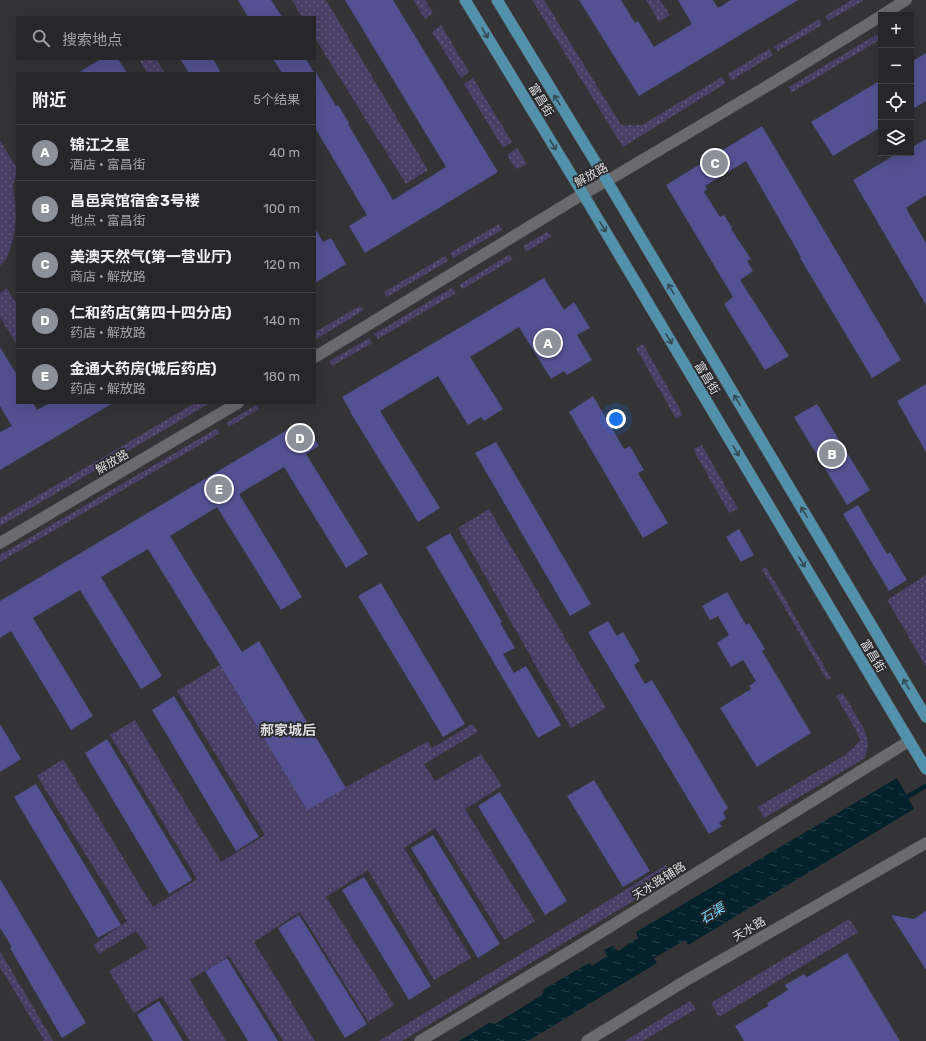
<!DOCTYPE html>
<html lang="zh">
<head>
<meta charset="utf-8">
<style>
  :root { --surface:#272628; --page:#333234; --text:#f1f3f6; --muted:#a4a5a8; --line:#434345; --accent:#8c9099 }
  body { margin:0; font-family:Rubik,"Noto Sans SC",sans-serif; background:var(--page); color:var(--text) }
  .controls { position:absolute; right:12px; top:12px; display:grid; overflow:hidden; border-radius:0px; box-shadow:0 4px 16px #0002 }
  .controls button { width:36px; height:36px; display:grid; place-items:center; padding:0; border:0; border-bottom:1px solid var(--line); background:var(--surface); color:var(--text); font:20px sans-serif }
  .you { position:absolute; left:616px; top:419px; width:14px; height:14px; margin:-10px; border:3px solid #fff; border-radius:50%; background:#1a73e8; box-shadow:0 0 0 6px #1a73e833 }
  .badge { display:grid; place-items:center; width:26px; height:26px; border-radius:50%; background:var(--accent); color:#fff; font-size:13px; font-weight:700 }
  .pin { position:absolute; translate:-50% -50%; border:2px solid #fff; box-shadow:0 1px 4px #0006 }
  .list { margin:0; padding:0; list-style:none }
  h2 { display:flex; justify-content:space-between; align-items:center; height:52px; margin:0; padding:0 16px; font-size:17px }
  h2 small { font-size:13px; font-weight:400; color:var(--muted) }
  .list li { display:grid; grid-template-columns:26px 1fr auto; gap:12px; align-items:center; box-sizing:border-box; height:56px; padding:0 16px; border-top:1px solid var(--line) }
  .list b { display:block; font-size:15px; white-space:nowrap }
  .list p { margin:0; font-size:13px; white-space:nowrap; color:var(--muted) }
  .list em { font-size:13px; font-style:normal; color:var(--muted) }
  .icon { flex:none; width:22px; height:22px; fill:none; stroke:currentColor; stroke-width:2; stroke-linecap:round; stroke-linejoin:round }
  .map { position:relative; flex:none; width:926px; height:1041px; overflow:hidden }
  .search { position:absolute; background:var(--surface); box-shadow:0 4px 16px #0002; left:16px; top:16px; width:300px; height:44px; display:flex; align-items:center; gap:10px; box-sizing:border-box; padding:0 14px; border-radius:0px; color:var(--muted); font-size:15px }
  .panel { position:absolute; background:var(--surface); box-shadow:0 4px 16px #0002; left:16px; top:72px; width:300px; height:332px; border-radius:0px }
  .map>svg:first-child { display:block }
  .green { fill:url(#green-dots) }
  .water { fill:url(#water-ripples) }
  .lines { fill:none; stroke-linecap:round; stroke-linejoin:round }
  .stream { stroke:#03222c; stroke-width:4.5 }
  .building { fill:#535191 }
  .tertiary-casing { stroke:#525153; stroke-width:12 }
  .primary-casing { stroke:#525153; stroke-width:12 }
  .tertiary { stroke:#6b6a6d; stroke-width:11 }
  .primary { stroke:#5191ab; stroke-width:11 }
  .oneway { stroke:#364852 }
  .labels { text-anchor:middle; stroke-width:3.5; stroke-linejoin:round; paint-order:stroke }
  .street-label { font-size:12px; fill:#ddddde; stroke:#2a292c }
  .water-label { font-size:13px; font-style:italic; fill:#74d5fa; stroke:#2a292c }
  .quarter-label { font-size:14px; font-weight:bold; fill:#ddddde; stroke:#2a292c }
</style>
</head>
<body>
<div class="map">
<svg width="926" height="1041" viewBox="0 0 926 1041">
  <defs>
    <pattern id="green-dots" width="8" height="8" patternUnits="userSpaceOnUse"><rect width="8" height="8" fill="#4a4067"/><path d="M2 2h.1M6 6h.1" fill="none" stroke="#645b7c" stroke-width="1.8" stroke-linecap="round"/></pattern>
    <pattern id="water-ripples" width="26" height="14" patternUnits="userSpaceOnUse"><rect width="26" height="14" fill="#03222c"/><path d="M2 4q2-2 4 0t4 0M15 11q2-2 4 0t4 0" fill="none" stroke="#27424a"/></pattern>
  </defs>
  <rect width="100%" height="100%" fill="#343336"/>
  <g class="green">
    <polygon points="292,0 326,0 428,170 406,184 315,38 315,17 302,17"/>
    <polygon points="413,0 425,0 433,13 425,19"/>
    <polygon points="532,0 544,0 621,125 642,125 722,77 726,83 623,147"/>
    <polygon points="646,0 660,0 670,15 659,22"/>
    <polygon points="852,0 864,0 828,21 825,16"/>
    <polygon points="819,19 822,25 778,51 774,47"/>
    <polygon points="441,25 469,72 461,78 432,32"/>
    <polygon points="881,32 881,39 791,93 789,87"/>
    <polygon points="769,49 773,55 732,80 728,74"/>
    <polygon points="139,59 156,59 165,73 147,73"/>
    <polygon points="473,78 512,142 503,148 464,84"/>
    <polygon points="0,141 17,168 13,187 16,215 14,234 11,247 6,259 0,266"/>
    <polygon points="517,148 527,164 516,169 507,155"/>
    <polygon points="499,224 502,230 453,258 450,253"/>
    <polygon points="547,232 552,236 526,252 523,246"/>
    <polygon points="509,255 513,259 463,289 459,285"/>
    <polygon points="445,256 448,261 387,297 384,292"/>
    <polygon points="7,288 17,305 17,345 0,317 0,293"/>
    <polygon points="452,288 456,293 378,339 374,334"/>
    <polygon points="360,306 364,310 315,340 315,332"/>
    <polygon points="369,338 372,343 332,366 330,361"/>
    <polygon points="643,344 683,415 676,419 636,348"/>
    <polygon points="195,403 210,403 0,526 0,518"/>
    <polygon points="256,405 259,409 229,427 226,423"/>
    <polygon points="216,429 220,433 0,562 0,555"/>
    <polygon points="702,445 738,509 729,513 693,449"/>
    <polygon points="489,509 606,708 571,728 458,528"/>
    <polygon points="766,567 831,678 827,680 762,569"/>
    <polygon points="926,575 926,666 887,600"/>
    <polygon points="220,665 307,809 428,741 432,748 473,724 478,732 424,764 435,781 481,754 502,786 465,809 535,921 504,940 435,828 404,848 471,958 434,980 368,870 326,897 394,1005 368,1022 300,912 254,942 315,1041 283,1041 229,956 190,980 226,1041 190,1041 162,996 134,1013 109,971 148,948 136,931 99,954 93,945 127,921 37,776 63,759 153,907 197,879 110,735 135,720 221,862 265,835 177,691"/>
    <polygon points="843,693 865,731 868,744 865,758 764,818 758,807 845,755 855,746 860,740 856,730 836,696"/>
    <polygon points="666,865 673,877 402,1041 379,1041"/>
    <polygon points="849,919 858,932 719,1017 711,1003"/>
    <polygon points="0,951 53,1041 43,1041 44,1040 0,967"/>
    <polygon points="690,1001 696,1009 643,1041 625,1041"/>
  </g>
  <polygon class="water" points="897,778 914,809 688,945 685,940 654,958 657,963 528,1041 459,1041 489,1023 495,1024 542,995 544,989 589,963 592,966 607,956 604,950 613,946 618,951 638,938 636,932"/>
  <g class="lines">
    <polyline class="stream" points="903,799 926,786"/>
  </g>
  <g class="building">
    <polygon points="238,0 271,0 282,17 248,17"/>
    <polygon points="345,0 393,0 498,172 365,253 349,226 367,215 315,128 315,71 336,106 338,105 349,123 348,124 393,200 446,167"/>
    <polygon points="579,0 621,0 635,23 638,21 654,47 692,24 678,0 713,0 718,8 731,0 798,0 639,96"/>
    <polygon points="926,53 926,101 911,110 911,62"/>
    <polygon points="101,59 118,59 127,73 78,73"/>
    <polygon points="180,59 213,59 221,73 189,73"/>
    <polygon points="273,59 306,59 314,73 282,73"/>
    <polygon points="881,80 881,127 833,156 811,122"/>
    <polygon points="762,126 901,360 872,378 800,258 801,257 746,161 705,186 707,189 704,192 720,217 724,215 732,228 731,229 751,259 747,261 753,271 740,280 789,356 765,370 724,304 733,297 666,185"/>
    <polygon points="926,139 926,195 906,208 926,243 926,305 853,180 898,153 911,153 911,148"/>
    <polygon points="315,228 323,242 331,238 346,264 315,283"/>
    <polygon points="544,278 564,310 574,302 590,328 577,335 592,360 567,375 564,371 551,379 519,327 470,357 503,409 484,421 481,417 468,425 438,376 380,411 440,508 418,522 350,412 351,412 342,397"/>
    <polygon points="0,347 17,375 17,403 33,403 37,410 50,403 113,403 0,470 0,432 12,426 0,406"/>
    <polygon points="926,384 926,452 897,401"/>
    <polygon points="593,396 624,449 630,446 644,470 638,473 668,523 643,538 569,412"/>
    <polygon points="817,404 870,490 847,505 794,417"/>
    <polygon points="292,427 310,432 319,446 306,454 368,554 346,568 284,467 239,494 302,597 281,610 217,507 170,536 242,652 259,641 346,788 307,810 210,648 210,649 148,549 101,577 162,676 141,689 80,590 33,618 93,716 71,730 11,631 0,638 0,601"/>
    <polygon points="496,442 591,604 570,616 475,453"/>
    <polygon points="858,505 887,554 890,552 907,580 889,591 843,514"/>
    <polygon points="739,529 754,555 741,562 726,537"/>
    <polygon points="450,533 502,622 500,623 515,648 503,654 514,673 526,666 561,725 538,738 426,547"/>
    <polygon points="381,583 465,724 443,737 358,596"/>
    <polygon points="727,592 746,625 749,623 765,649 762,651 811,733 757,767 720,708 751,689 749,686 756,681 743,660 731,667 717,643 729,635 718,616 710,620 702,606"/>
    <polygon points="608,621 617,636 623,632 640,661 634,665 645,684 652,680 728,808 723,812 726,818 719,823 722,826 709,834 588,632"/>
    <polygon points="174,696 259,837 236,851 152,710"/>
    <polygon points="0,724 21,759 0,772"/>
    <polygon points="107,739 192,880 169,894 85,753"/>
    <polygon points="594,780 650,871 623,887 567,796"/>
    <polygon points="36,784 121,925 98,938 14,797"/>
    <polygon points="500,792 567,901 545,915 478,806"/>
    <polygon points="433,835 500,944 478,958 411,848"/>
    <polygon points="364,877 431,986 409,1000 342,890"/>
    <polygon points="0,879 86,1023 62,1038 10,948 12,947 0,928"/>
    <polygon points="926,911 926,970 891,915 914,919"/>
    <polygon points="299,915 367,1024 345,1038 278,928"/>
    <polygon points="847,953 900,1041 744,1041 735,1026 768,1006 767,1003 788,990 785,985 804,974 807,977"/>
    <polygon points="227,958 278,1041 248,1041 205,971"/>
    <polygon points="159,1001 183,1041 153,1041 137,1015"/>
  </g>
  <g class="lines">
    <defs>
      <g id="tertiary">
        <polyline points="882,15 906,0"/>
        <polyline points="315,357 583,194 607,181 779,79 881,16"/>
        <polyline points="0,543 238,403"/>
        <polyline points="420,1041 574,949 909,741"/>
        <polyline points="587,1041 685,981 926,843"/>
      </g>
      <g id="primary">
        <polyline points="465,0 583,194 926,769"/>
        <polyline points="497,0 607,181 926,717"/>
      </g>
    </defs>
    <use href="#tertiary" class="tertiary-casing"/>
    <use href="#primary" class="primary-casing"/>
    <use href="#tertiary" class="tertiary"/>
    <use href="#primary" class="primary"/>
  </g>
  <defs><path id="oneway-shaft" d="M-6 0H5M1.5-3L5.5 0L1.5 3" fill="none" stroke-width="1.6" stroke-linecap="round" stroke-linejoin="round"/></defs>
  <g class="oneway">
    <use href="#oneway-shaft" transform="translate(485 33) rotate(59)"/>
    <use href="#oneway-shaft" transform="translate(557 100) rotate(-121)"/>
    <use href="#oneway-shaft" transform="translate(553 145) rotate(59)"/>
    <use href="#oneway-shaft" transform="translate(603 227) rotate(59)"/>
    <use href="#oneway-shaft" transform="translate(671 289) rotate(-121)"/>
    <use href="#oneway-shaft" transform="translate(669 339) rotate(59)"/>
    <use href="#oneway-shaft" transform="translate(737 400) rotate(-121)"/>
    <use href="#oneway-shaft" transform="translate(736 451) rotate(59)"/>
    <use href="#oneway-shaft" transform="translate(804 512) rotate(-121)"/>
    <use href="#oneway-shaft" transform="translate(802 562) rotate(59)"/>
    <use href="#oneway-shaft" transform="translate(906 684) rotate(-121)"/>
  </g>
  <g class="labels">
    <g class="street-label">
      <text transform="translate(541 100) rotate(59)" y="4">富昌街</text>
      <text transform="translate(591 175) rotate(-29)" y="4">解放路</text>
      <text transform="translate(707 378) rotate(59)" y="4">富昌街</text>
      <text transform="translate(112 462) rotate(-30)" y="4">解放路</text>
      <text transform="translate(873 656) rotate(59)" y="4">富昌街</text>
      <text transform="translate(659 881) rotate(-32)" y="4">天水路辅路</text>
      <text transform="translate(749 929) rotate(-30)" y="4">天水路</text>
    </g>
    <g class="water-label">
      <text transform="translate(712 913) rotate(-31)" y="5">石渠</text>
    </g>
    <g class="quarter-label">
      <text x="288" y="735">郝家城后</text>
    </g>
  </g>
</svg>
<div class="controls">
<button>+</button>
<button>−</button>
<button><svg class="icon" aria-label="locate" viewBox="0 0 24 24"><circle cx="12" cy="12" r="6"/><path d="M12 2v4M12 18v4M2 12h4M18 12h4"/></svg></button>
<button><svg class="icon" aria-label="layers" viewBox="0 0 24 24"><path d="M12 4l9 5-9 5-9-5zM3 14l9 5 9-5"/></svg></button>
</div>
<div class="you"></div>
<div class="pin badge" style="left:548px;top:343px">A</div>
<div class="pin badge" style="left:832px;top:454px">B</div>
<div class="pin badge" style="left:715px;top:163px">C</div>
<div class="pin badge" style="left:300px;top:438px">D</div>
<div class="pin badge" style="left:219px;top:489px">E</div>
<div class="search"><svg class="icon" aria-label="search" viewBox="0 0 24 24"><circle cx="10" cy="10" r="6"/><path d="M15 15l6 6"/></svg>搜索地点</div>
<section class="panel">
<h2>附近<small>5个结果</small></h2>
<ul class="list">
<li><span class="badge">A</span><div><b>锦江之星</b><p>酒店 · 富昌街</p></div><em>40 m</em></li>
<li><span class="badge">B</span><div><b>昌邑宾馆宿舍3号楼</b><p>地点 · 富昌街</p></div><em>100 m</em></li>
<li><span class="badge">C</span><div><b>美澳天然气(第一营业厅)</b><p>商店 · 解放路</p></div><em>120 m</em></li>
<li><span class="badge">D</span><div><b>仁和药店(第四十四分店)</b><p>药店 · 解放路</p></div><em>140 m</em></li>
<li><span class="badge">E</span><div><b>金通大药房(城后药店)</b><p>药店 · 解放路</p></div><em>180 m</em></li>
</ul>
</section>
</div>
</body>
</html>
